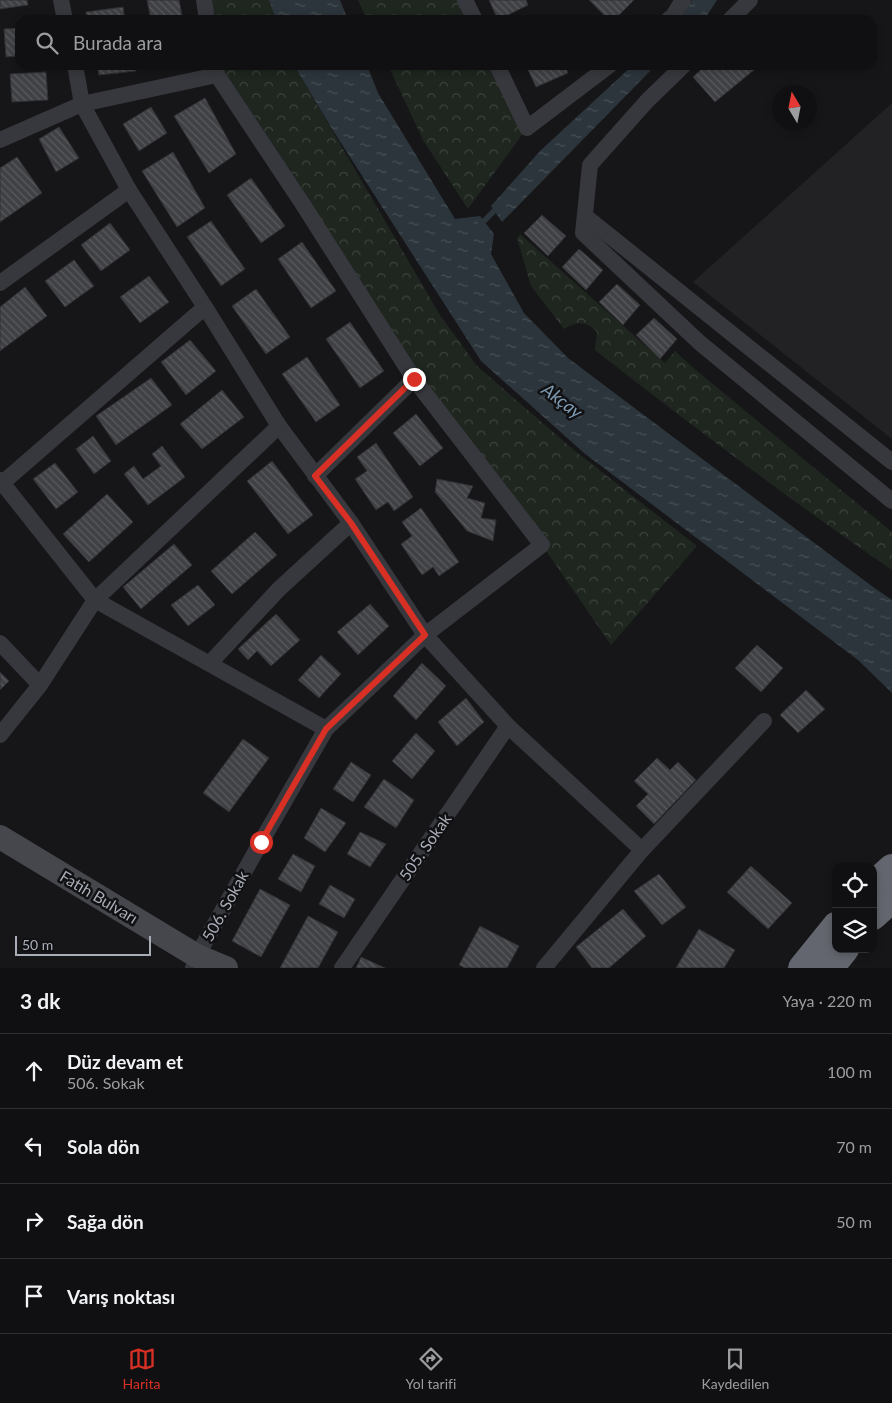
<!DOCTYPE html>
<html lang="tr">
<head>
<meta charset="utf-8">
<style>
  :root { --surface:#101012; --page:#1e1e20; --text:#f1f3f6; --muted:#9c9d9f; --line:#303032; --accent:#d93025 }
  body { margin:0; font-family:Lato,sans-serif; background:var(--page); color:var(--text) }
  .controls { position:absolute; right:15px; bottom:15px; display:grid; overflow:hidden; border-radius:10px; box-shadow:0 2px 8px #0003 }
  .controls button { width:45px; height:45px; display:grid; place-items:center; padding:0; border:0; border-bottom:1px solid var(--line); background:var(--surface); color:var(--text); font:25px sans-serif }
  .compass { position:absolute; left:772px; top:85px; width:45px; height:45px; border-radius:50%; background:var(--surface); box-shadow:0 2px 8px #0003; rotate:350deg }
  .scale { position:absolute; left:15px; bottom:12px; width:136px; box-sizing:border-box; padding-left:5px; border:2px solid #a8adb8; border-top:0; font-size:14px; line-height:18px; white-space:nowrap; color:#a8adb8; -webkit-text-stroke:4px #111113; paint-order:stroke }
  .stop { position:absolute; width:15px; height:15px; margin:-11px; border:4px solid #d93025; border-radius:50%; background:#fff }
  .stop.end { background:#d93025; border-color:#fff; box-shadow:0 1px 5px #0008 }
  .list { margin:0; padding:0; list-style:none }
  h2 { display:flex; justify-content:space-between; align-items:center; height:65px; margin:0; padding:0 20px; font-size:21px }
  h2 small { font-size:16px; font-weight:400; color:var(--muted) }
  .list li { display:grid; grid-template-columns:32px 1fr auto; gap:15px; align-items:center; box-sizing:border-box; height:75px; padding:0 20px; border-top:1px solid var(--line) }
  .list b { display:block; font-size:19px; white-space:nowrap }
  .list p { margin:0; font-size:16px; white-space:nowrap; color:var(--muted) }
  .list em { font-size:16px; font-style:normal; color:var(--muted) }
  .icon { flex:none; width:28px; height:28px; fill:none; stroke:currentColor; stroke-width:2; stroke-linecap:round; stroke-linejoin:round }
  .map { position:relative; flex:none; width:892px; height:968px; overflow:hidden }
  .search { position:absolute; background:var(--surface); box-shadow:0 2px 8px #0003; left:15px; right:15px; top:15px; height:55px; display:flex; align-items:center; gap:12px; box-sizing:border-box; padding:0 18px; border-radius:15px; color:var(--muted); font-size:19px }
  .sheet { height:365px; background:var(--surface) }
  nav { display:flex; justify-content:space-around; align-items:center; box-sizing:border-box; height:70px; border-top:1px solid var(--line); background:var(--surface); font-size:14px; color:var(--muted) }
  nav a { display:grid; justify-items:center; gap:2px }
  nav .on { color:var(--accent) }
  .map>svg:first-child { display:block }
  .built { fill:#222225 }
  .park { fill:url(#park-crowns) }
  .water { fill:url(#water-ripples) }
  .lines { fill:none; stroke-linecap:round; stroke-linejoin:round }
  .stream { stroke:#2c353c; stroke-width:5.5 }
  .building { fill:url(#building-back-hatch); stroke:#303034 }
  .street { stroke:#37383d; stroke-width:16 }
  .secondary { stroke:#45474d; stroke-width:24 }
  .highway { stroke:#63666e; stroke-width:28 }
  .route { stroke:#d93025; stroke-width:6 }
  .labels { text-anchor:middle; stroke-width:5; stroke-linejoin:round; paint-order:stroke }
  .street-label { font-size:16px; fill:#a8adb8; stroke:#111113 }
  .water-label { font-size:18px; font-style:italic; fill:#7f9bb3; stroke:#111113 }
</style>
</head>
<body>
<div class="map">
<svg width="892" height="968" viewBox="0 0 892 968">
  <defs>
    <pattern id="park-crowns" width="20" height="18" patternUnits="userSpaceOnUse" patternTransform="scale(1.25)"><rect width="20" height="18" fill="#1e261f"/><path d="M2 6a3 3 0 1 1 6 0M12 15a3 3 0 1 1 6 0" fill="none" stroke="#3c433d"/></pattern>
    <pattern id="water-ripples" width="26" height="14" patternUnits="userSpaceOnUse" patternTransform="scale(1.25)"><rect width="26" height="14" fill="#2c353c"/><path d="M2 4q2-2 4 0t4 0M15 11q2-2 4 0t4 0" fill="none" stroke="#485056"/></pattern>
    <pattern id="building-back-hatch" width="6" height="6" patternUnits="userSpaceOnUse" patternTransform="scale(1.25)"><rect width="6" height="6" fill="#404145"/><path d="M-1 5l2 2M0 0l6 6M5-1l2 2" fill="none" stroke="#595a5e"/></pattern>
  </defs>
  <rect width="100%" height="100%" fill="#161618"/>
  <polygon class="built" points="892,103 892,439 693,282"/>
  <g class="park">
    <polygon points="204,0 269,0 276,20 207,20"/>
    <polygon points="358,0 464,0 474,20 367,20"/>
    <polygon points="215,65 294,65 440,315 477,366 575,451 697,546 611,645 542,545 414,379"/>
    <polygon points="388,65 496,65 527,128 468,209 423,140"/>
    <path d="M520,234L665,363L675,351L691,366L892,532V570C790,500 692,426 595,350L597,332C586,321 578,321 564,329L531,286L517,238Z"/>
  </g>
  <g class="water">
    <polygon points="269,0 340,0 348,20 276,20"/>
    <polygon points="692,0 717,0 704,20 680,20"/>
    <polygon points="294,65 367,65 378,93 455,219 480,216 494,234 491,254 524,313 568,358 873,587 892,600 892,693 858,660 584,453 481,361 332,129"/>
    <polygon points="633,65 656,65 502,222 491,206 540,151"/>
  </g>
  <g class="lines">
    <polyline class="stream" points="479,226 499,206"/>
  </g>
  <g class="building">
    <polygon points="0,0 27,0 28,5 0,9"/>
    <polygon points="147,0 179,0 183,20 151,20"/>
    <polygon points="489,0 526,0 528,5 498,20"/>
    <polygon points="589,0 634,0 614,20 609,20"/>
    <polygon points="123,7 125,20 87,20 86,12"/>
    <polygon points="20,28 20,56 6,57 4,29"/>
    <polygon points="97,65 135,65 136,71 99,75"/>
    <polygon points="526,65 564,65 568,73 536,87"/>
    <polygon points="706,65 760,65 715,102 693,77"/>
    <polygon points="46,72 48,100 12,102 10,74"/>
    <polygon points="205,98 236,154 209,173 174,116"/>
    <polygon points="151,107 167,133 139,151 123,124"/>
    <polygon points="59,127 79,158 56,172 39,139"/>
    <polygon points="173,152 205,208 177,227 142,171"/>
    <polygon points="17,157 42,193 0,222 0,168"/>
    <polygon points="251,178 285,226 261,243 227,195"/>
    <polygon points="542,215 566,236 548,256 524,233"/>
    <polygon points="211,221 245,269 221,286 187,237"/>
    <polygon points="110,223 130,250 101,271 81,245"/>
    <polygon points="302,242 336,291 311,308 278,259"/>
    <polygon points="579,249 603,270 586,290 562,267"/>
    <polygon points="74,260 94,286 65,307 45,281"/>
    <polygon points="149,276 169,302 140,323 120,297"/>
    <polygon points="617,284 640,305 623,325 599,302"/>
    <polygon points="25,287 47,316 0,351 0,307"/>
    <polygon points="256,289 290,337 266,354 232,306"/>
    <polygon points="654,318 677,339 660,359 636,335"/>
    <polygon points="350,322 384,371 360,388 326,339"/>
    <polygon points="190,340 216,371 186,395 161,362"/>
    <polygon points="307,357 340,405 316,422 282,374"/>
    <polygon points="151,378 172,405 116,445 96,416"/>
    <polygon points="222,390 244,417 202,449 180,424"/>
    <polygon points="416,414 443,448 420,466 393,433"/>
    <polygon points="93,436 111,461 94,474 76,449"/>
    <polygon points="376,443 413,497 394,511 388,502 376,510 355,479 367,471 357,457"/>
    <polygon points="162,446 185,477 148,505 124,474 134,466 143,479 161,466 152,454"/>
    <polygon points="272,461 313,515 288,534 247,481"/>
    <polygon points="55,463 78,492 56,509 33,479"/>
    <polygon points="437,479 473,486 467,498 485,503 481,518 496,520 493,541 467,531 435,492"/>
    <polygon points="107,494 133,522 89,562 63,534"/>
    <polygon points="421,508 459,562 439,576 433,567 422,575 401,544 412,536 402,522"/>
    <polygon points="255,532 277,555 232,594 211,571"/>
    <polygon points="174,544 192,565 141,609 123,587"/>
    <polygon points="198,585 215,605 188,626 171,605"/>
    <polygon points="370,604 389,626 358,655 337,632"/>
    <polygon points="276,614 300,640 271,666 257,651 248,660 238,649"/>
    <polygon points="757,645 783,668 761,692 735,668"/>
    <polygon points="321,655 341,674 319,698 298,680"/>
    <polygon points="422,663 446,686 416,720 393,696"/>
    <polygon points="0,672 9,681 0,690"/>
    <polygon points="806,690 825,709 798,733 780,715"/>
    <polygon points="466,698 484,722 457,746 438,722"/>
    <polygon points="416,733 435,751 412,779 392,761"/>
    <polygon points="243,739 269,758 229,812 203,793"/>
    <polygon points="657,758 670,770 678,762 696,780 654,824 636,806 648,794 634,781"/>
    <polygon points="351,762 371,775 353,802 333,789"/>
    <polygon points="384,779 414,800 396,828 364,807"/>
    <polygon points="321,808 346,823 325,852 304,838"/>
    <polygon points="360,832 386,844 370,867 347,854"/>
    <polygon points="293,854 315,866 301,892 278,879"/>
    <polygon points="751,866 792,903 768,929 727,892"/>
    <polygon points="659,874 686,907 662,925 634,891"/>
    <polygon points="330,885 355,899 344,918 319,904"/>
    <polygon points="260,889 290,905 261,957 232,941"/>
    <polygon points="623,909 646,936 609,968 592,968 576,947"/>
    <polygon points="308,916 338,932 318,968 280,968"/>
    <polygon points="480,926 519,946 507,968 465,968 459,965"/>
    <polygon points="699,929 735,950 724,968 676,968"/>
    <polygon points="361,957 385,968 356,968"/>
  </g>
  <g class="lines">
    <g class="street">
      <polyline points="61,0 65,20"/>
      <polyline points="204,0 207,20"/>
      <polyline points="465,0 475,20"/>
      <polyline points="668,20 673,16 683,0"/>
      <polyline points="730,20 750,0"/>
      <polyline points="75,65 82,104 129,190 205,307 279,426 351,523 425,635 508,726 642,850"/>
      <polyline points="497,65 527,128 610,65"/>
      <polyline points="684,65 647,101 590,165 583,233 700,343 892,501"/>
      <polyline points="0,140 82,104 217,75 215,65"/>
      <polyline points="585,216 892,462"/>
      <polyline points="0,283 129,190"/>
      <polyline points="315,476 414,379"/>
      <polyline points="0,480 95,600 326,729"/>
      <polyline points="0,485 205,307"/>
      <polyline points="0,643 40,685"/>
      <polyline points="210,663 279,589 351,523"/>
      <polyline points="0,735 40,685 95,600 279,426"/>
      <polyline points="193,968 197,956 261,842 326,729 425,635 542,545 414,379 302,203 217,75"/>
      <polyline points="342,968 508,726"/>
      <polyline points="544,968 642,850 764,721"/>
    </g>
    <polyline class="secondary" points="0,837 197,956 226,968"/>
    <g class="highway">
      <polyline points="873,885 892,868"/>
      <polyline points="873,916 892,899"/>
      <polyline points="802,968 836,926"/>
      <polyline points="830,968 845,949"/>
    </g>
  </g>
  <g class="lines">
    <polyline class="route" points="261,842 326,729 425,635 351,523 315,476 414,379"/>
  </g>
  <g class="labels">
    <g class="street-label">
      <text transform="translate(425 847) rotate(-55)" y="6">505. Sokak</text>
      <text transform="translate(99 897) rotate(31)" y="6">Fatih Bulvarı</text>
      <text transform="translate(225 906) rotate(-61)" y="6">506. Sokak</text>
    </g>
    <g class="water-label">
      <text transform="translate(562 401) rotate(37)" y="6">Akçay</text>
    </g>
  </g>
</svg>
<div class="controls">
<button><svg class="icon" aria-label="locate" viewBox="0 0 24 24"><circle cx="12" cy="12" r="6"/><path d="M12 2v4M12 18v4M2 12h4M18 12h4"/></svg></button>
<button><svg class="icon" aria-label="layers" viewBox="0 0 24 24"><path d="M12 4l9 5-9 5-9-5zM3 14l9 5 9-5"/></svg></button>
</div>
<svg class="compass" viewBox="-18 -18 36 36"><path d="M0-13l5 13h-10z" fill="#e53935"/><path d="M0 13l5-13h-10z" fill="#9c9d9f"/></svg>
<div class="scale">50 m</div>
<div class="stop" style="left:261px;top:842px"></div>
<div class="stop end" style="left:414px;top:379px"></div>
<div class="search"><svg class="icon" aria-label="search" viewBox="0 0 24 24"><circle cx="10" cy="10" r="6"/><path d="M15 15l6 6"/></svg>Burada ara</div>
</div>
<section class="sheet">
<h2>3 dk<small>Yaya · 220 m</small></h2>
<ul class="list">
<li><svg class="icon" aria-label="ahead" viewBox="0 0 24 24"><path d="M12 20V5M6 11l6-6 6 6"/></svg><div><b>Düz devam et</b><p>506. Sokak</p></div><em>100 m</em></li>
<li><svg class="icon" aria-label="left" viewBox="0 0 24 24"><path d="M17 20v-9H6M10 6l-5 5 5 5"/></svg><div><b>Sola dön</b></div><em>70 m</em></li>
<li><svg class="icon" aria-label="right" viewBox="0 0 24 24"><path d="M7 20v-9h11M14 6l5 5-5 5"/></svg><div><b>Sağa dön</b></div><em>50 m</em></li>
<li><svg class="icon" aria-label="arrive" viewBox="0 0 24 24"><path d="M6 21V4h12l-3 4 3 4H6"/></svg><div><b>Varış noktası</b></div></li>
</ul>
</section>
<nav>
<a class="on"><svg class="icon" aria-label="map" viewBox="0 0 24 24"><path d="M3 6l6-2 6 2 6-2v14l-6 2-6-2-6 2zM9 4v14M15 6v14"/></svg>Harita</a>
<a><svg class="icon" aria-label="directions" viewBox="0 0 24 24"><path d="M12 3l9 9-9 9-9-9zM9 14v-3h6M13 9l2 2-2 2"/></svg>Yol tarifi</a>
<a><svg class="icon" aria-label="saved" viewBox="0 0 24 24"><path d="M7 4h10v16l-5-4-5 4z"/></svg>Kaydedilen</a>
</nav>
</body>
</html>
